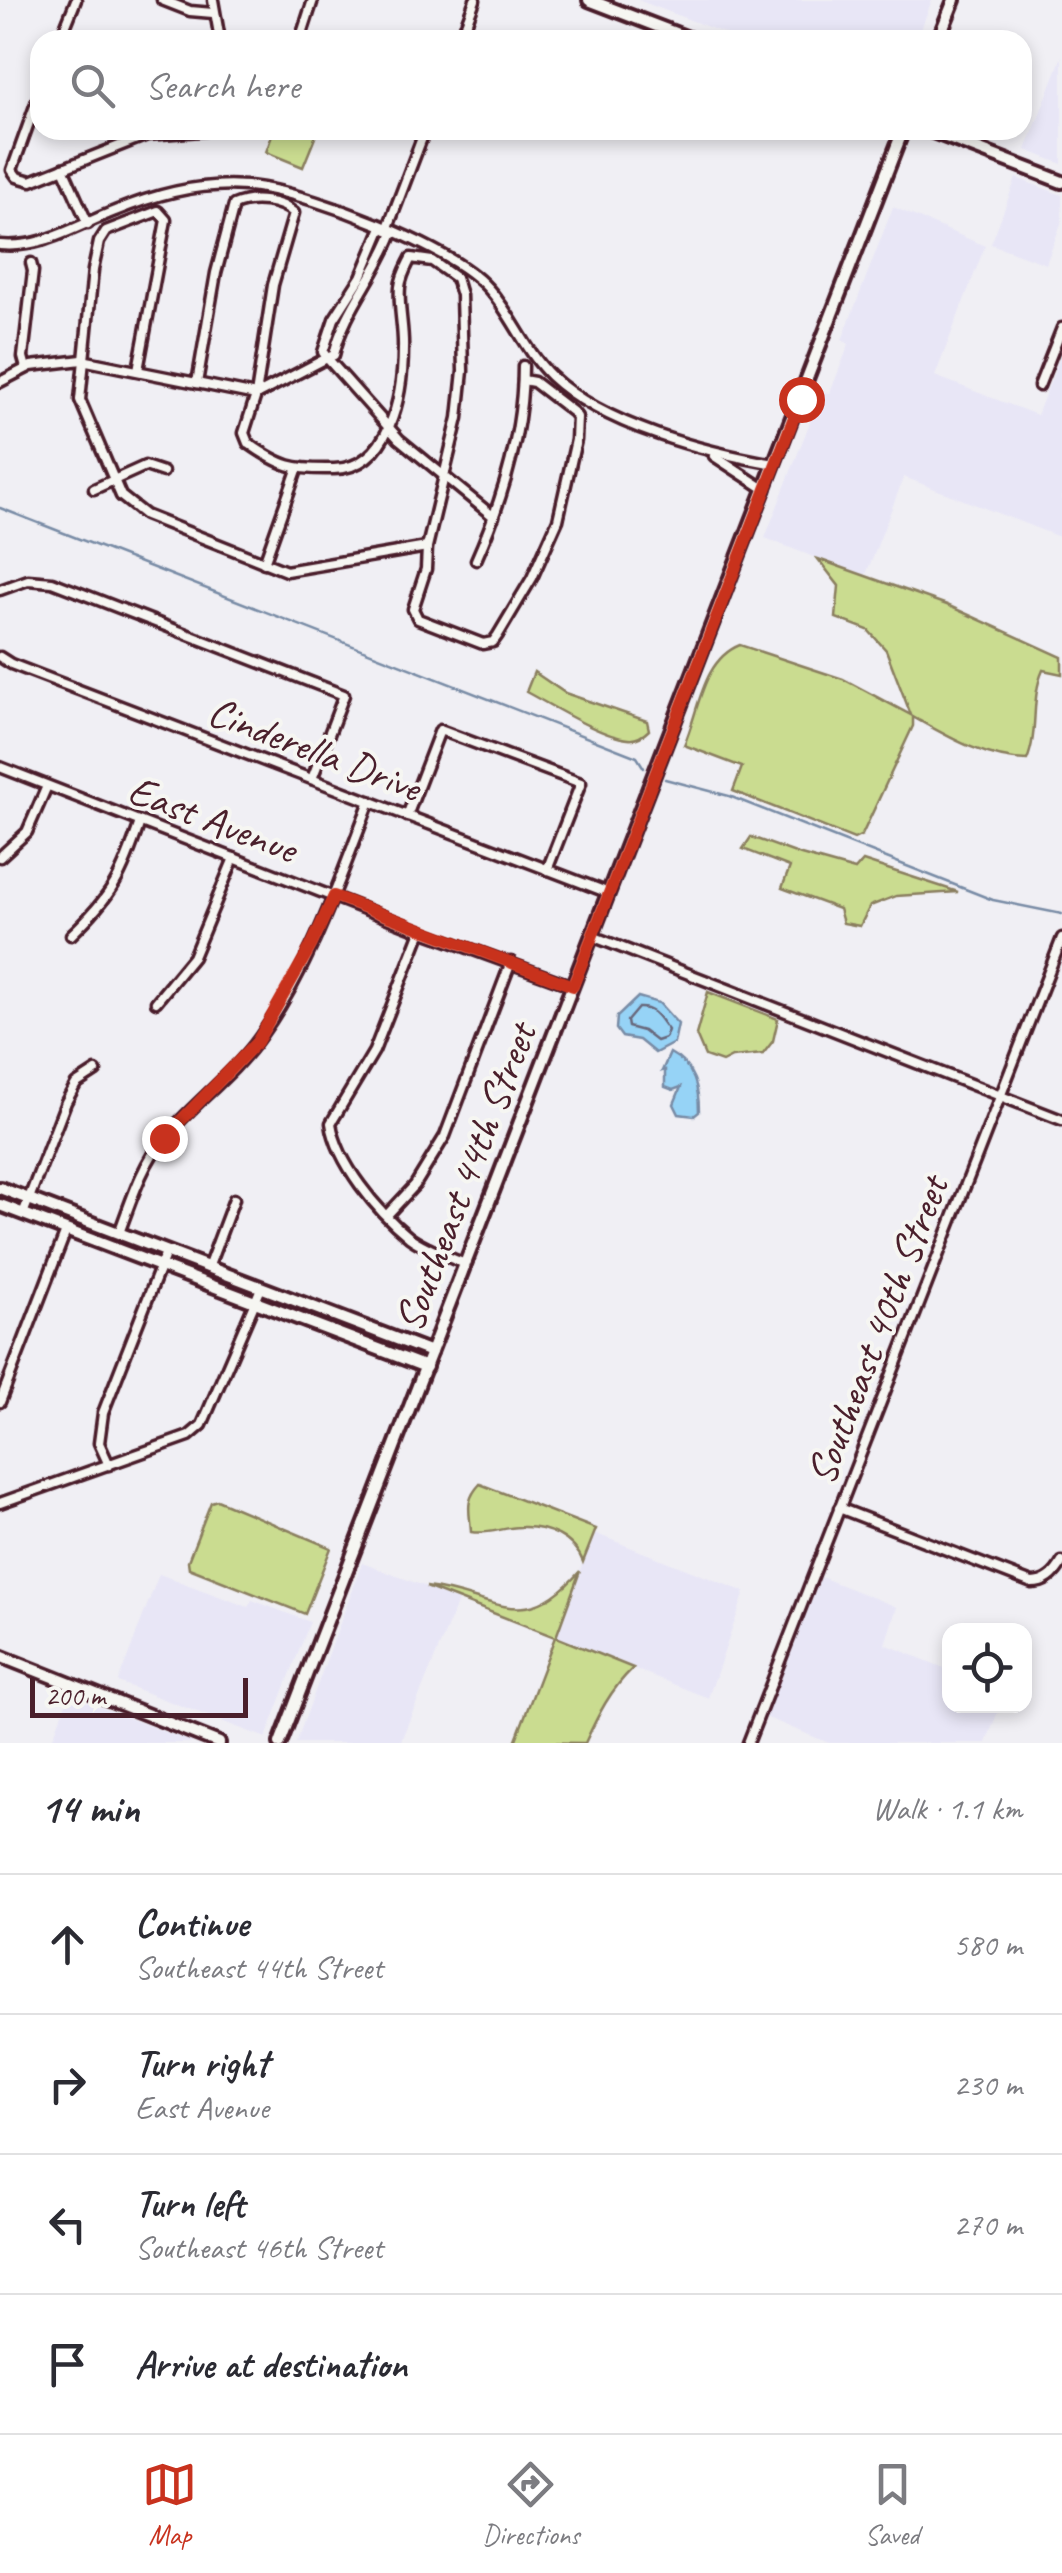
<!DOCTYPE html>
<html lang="en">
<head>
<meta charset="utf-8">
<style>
  :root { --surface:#fff; --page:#f2f2f3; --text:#2b2b33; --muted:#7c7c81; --line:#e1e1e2; --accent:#c8321e }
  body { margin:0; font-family:Caveat,sans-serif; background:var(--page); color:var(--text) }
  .controls { position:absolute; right:30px; bottom:30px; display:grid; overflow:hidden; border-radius:20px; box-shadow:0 5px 15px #0003 }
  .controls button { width:90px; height:90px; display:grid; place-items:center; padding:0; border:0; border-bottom:2px solid var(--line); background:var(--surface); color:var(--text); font:50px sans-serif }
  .scale { position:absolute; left:30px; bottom:25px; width:218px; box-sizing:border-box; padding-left:10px; border:5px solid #4a1f2b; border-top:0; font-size:28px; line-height:35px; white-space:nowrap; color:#4a1f2b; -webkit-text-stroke:8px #f6f6f2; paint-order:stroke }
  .stop { position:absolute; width:30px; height:30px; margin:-22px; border:8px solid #c8321e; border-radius:50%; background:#fff }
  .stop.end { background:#c8321e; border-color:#fff; box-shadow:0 2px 10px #0008 }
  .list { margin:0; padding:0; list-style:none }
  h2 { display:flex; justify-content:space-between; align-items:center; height:130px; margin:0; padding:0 40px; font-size:42px }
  h2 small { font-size:32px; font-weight:400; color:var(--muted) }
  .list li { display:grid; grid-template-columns:65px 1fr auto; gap:30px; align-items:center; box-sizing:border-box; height:140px; padding:0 40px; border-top:2px solid var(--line) }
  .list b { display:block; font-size:38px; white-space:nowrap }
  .list p { margin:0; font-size:32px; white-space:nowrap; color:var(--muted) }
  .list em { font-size:32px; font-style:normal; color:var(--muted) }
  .icon { flex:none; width:55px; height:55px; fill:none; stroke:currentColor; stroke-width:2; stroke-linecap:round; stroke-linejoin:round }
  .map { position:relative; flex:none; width:1062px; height:1743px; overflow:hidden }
  .search { position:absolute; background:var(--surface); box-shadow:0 5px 15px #0003; left:30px; right:30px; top:30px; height:110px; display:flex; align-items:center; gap:25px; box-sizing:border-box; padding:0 35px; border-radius:30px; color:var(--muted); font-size:38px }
  .sheet { height:690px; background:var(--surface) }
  nav { display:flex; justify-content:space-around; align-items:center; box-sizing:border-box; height:140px; border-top:2px solid var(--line); background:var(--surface); font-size:28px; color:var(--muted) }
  nav a { display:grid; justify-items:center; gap:5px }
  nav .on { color:var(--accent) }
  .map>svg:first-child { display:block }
  .built { fill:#e8e6f6 }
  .green { fill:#cadc90; stroke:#8a7e5e; stroke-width:2.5 }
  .water { fill:#96d3f6; stroke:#788ba5; stroke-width:2.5 }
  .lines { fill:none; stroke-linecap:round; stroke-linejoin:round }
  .shore { stroke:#68677c; stroke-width:2.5 }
  .stream { stroke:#788ba5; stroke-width:2.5 }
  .street-casing { stroke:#4a1f2b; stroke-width:15 }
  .secondary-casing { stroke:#4a1f2b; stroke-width:18 }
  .street { stroke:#f6f6f2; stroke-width:8 }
  .secondary { stroke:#f6f6f2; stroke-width:10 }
  .route { stroke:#c8321e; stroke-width:12 }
  .labels { text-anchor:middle; stroke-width:8; stroke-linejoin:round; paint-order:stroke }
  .street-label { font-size:42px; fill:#4a1f2b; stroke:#f6f6f2 }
</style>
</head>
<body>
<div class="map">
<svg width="1062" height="1743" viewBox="0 0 1062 1743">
  <rect width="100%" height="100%" fill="#f0eff4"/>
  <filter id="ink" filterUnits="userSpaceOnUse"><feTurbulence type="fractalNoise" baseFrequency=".01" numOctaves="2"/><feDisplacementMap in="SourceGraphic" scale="20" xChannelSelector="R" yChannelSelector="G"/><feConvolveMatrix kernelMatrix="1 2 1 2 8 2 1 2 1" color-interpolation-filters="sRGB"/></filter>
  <g filter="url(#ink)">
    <g class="built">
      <polygon points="638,0 932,0 917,40 742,40"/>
      <polygon points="1062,56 1062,164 1026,150"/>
      <polygon points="1016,178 1062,195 1062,221 1046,264 991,244"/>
      <polygon points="893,207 985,246 935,376 1037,415 1062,352 1062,538 904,477 865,577 765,538 822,391 830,393 849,344 842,340"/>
      <polygon points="594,1533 745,1592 708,1698 555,1637"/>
      <polygon points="362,1563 459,1599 400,1743 296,1743"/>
      <polygon points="159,1574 248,1607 252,1600 310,1622 266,1738 118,1682"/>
      <polygon points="821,1577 897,1607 885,1644 949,1670 950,1706 1000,1706 986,1743 829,1743 765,1717"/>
      <polygon points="69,1695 194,1743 51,1743"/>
    </g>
    <g class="green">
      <polygon points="274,130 318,130 303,167 266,152"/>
      <path d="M818,559L947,605L1062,657V674L1043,670C1030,699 1039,731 1027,760C985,759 949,737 913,717V726L862,835L854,839L733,791L742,767L684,745C699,711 702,660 740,645L843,679L911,715L886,650L868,630L836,618L839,586Z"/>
      <path d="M534,672L565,693L647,721L649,730C643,736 636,740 628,739C601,737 551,705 526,692Z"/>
      <polygon points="751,837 801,855 855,870 863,861 958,892 896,896 870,906 860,926 843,923 839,909 782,888 790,867 743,849"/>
      <polygon points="708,992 778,1019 773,1041 763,1054 732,1057 722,1062 705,1056 696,1035"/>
      <path d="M480,1484L596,1529L583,1562C574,1538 547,1526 521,1527C503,1527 490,1535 471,1532C470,1511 464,1501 480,1484Z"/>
      <polygon points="217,1500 331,1548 305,1614 189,1568 188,1561 211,1502"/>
      <path d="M580,1571L556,1637L633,1668C610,1690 598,1715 585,1743L515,1742L555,1637L426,1587C496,1595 523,1637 580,1571Z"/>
    </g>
    <g class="water">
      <polygon points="638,997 659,1003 678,1024 674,1043 655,1053 639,1040 622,1037 616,1029 617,1017"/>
      <path d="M670,1053C695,1066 699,1090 699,1112L694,1116L679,1114L674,1104L681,1087L673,1090L665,1087V1070L662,1071Z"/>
    </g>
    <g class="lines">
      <path class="shore" d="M638,1008C655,1007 659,1019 668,1030L665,1038L656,1041L643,1031L628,1027L627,1021Z"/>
      <g class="stream">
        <polyline points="0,508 637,757 644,768"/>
        <polyline points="665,779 729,796 993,900 1062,914"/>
      </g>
      <defs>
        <g id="street">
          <polyline points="162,0 190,11 213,13"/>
          <polyline points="213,0 220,40"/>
          <polyline points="60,40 76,0"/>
          <polyline points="300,40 313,0"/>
          <polyline points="460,40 475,0"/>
          <polyline points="40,92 12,170 17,177 31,181 147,135 214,130"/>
          <polyline points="63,168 88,224"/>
          <polyline points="387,230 425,130"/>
          <path d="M0,245C42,249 76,226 115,211C161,192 212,179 263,188C318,197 445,245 484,284C511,311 524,350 551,376C604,426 705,452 775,464"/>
          <polyline points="327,358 399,439 494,517"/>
          <polyline points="327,358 323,352 334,319 361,277 382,227"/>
          <path d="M327,358L334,355C344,310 376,277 393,232"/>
          <polyline points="26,368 23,357 33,271 31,263"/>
          <polyline points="138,370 166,220 158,211 106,231 99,242 93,270 80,400 121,496 145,515 286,571 427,547"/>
          <polyline points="0,382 31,366 82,360 256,395 327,358"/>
          <path d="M197,383L216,273L234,205C252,197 280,200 294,213L273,285L256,395L244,433L248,443C282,467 294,470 334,469C390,468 403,394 403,349C404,328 398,307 400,287C401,276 406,268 411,258L432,261L456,278L461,295L463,371L458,418L427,547L426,569L413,609L418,619L483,644L493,642L498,635L532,578L558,520L576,440L577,417L573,412L534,382L523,380"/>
          <polyline points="1039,386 1062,328"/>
          <polyline points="714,456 766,490"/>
          <polyline points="94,489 145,466 163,472"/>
          <path d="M476,560C503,499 523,433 523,366"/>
          <polyline points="264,563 297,470"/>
          <polyline points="0,590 28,580 52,582 344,695 312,779"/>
          <polyline points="0,657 11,664 609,893"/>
          <polyline points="0,767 421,931 573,986"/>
          <polyline points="407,816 440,730 581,783 547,870"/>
          <polyline points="0,857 27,832 47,786"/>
          <path d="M421,931L374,1051L331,1123C337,1163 377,1211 409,1237C425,1249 447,1256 465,1264"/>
          <path d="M71,935C113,895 122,876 140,822"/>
          <polyline points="592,936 1062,1120"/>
          <polyline points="156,1002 193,957 234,858"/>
          <polyline points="23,1214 66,1102 76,1084 96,1071"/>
          <polyline points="387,1215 415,1185 445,1136 511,962"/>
          <path d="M119,1233C131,1201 142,1164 165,1137C195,1102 233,1075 260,1037C311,966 339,881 370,801"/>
          <polyline points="208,1268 234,1199"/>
          <polyline points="0,1402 66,1231"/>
          <polyline points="109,1465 99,1443 103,1413 166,1252"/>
          <polyline points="0,1503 189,1436 202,1425 261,1288"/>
          <path d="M839,1508L1032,1583C1046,1583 1055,1575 1062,1562"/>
          <polyline points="748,1743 1062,938"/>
        </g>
        <g id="secondary">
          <polyline points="589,0 693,40"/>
          <polyline points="938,40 954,0"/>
          <polyline points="928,130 1062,182"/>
          <polyline points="0,1188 431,1352"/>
          <polyline points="0,1205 426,1367"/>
          <polyline points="0,1656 219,1743"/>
          <polyline points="280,1743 903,130"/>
        </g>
      </defs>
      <use href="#street" class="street-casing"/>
      <use href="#secondary" class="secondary-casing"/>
      <use href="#street" class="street"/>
      <use href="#secondary" class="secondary"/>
    </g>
  </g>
  <g class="lines" filter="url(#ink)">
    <polyline class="route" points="164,1138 257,1042 312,944 334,896 573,986 801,399"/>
  </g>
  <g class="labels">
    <g class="street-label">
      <text transform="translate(315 748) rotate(21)" y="15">Cinderella Drive</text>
      <text transform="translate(213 818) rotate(21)" y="15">East Avenue</text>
      <text transform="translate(464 1177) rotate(-69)" y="15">Southeast 44th Street</text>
      <text transform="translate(876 1330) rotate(-69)" y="15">Southeast 40th Street</text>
    </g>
  </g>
</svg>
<div class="controls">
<button><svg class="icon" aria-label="locate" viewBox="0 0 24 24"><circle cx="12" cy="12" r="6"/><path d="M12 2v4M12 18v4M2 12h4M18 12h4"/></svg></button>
</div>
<div class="scale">200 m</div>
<div class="stop" style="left:801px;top:399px"></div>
<div class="stop end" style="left:164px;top:1138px"></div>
<div class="search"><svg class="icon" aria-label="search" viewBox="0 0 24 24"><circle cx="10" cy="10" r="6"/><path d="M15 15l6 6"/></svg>Search here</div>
</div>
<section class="sheet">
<h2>14 min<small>Walk · 1.1 km</small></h2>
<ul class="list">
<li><svg class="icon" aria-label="ahead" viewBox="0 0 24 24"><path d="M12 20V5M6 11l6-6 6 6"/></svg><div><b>Continue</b><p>Southeast 44th Street</p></div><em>580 m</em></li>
<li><svg class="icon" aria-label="right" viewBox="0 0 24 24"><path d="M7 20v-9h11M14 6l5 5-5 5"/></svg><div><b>Turn right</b><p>East Avenue</p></div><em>230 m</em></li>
<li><svg class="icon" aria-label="left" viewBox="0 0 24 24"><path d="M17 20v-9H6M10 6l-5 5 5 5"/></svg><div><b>Turn left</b><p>Southeast 46th Street</p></div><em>270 m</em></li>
<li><svg class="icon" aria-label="arrive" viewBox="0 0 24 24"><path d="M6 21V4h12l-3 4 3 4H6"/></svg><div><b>Arrive at destination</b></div></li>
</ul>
</section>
<nav>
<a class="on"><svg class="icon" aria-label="map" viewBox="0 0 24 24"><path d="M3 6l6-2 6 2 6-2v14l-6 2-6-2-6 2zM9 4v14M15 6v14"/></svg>Map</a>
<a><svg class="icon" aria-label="directions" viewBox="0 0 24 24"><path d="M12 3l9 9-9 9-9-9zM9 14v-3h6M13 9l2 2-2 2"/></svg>Directions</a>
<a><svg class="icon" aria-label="saved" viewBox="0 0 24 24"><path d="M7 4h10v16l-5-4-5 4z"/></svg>Saved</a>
</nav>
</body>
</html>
